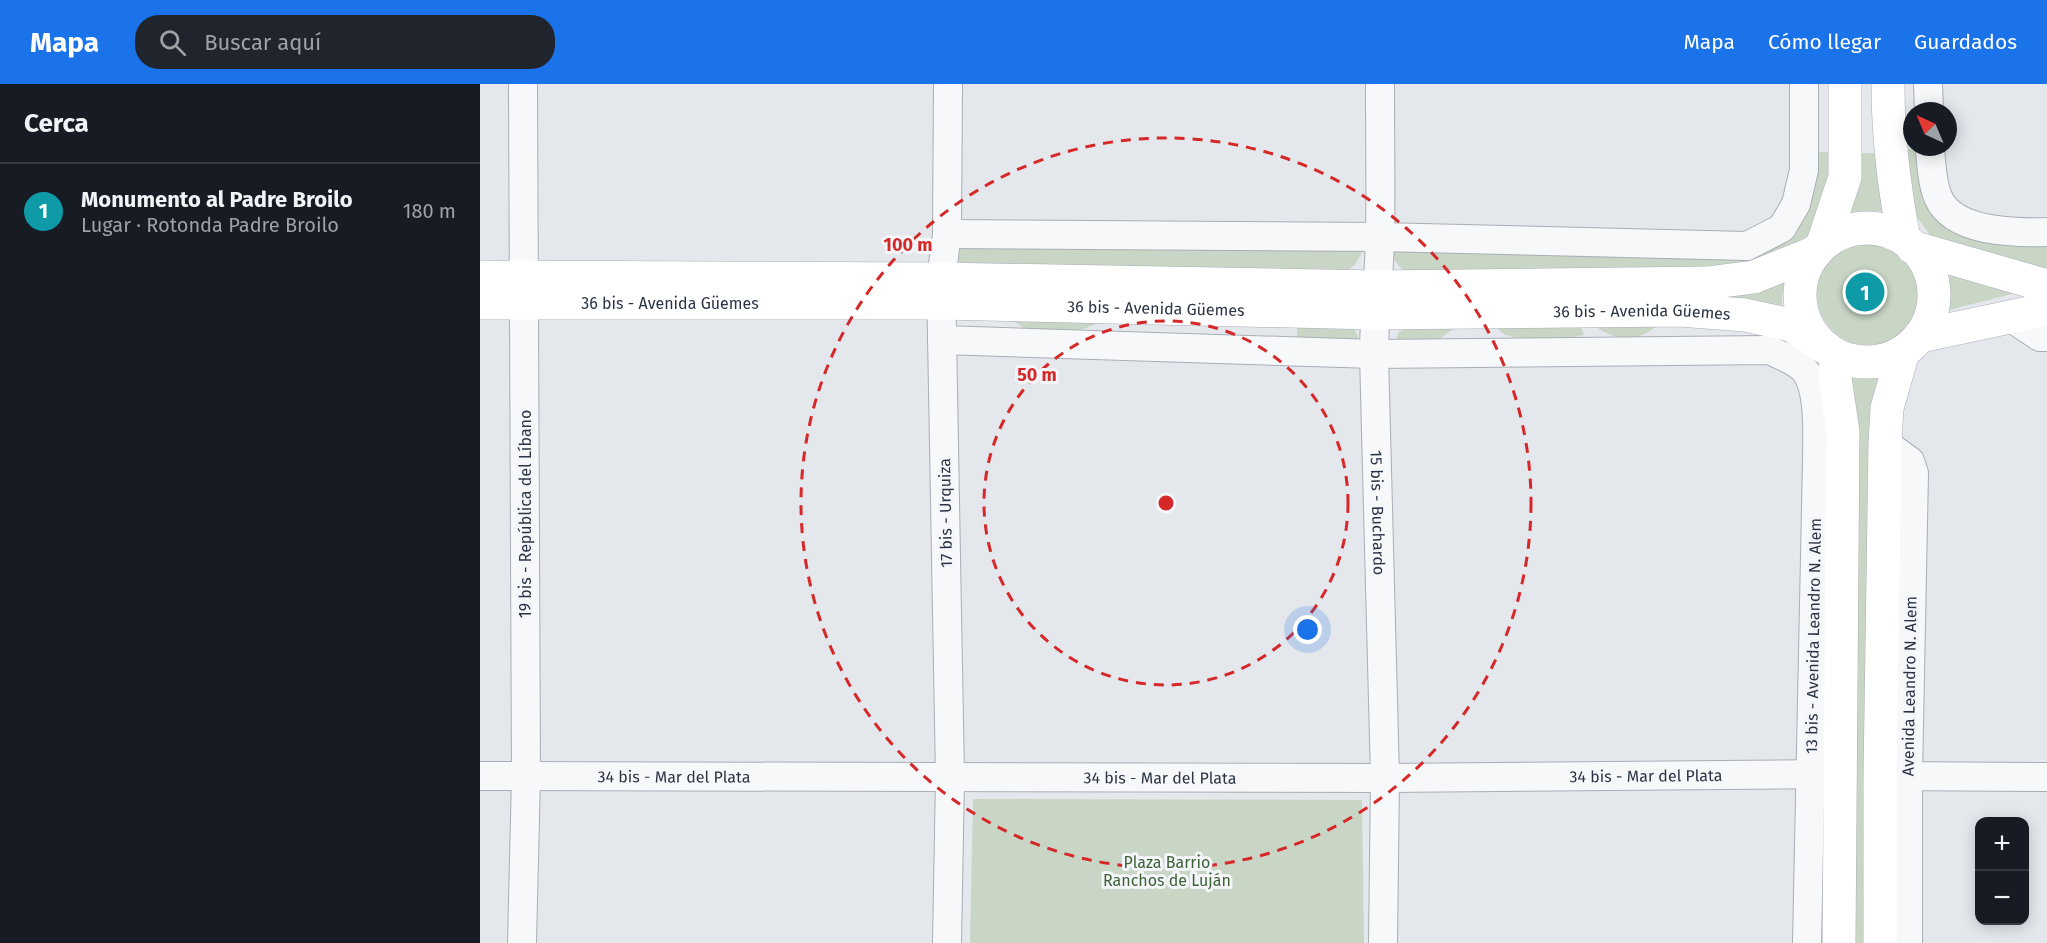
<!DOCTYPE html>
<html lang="es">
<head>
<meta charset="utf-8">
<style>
  :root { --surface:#171b24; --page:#20242c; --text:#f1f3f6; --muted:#9ea1a6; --line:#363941; --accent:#1a73e8 }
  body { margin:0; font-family:"Fira Sans",sans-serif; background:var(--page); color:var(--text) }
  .controls { position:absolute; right:18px; bottom:18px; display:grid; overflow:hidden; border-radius:12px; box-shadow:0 3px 15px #0003 }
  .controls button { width:54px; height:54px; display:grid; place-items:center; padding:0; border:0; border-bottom:2px solid var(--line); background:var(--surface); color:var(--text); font:30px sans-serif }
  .compass { position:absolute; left:1423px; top:18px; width:54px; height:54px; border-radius:50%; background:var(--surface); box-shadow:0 3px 15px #0003; rotate:316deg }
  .you { position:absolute; left:828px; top:546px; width:21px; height:21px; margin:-15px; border:4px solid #fff; border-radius:50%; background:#1a73e8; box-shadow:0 0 0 9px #1a73e833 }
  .badge { display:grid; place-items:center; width:39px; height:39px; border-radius:50%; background:var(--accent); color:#fff; font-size:20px; font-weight:700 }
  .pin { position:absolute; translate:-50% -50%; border:3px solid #fff; box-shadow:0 2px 6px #0006 }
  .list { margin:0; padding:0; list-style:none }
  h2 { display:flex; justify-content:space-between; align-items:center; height:78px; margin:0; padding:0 24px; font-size:26px }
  h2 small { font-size:20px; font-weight:400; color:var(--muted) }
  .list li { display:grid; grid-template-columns:39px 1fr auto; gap:18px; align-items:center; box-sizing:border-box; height:96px; padding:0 24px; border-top:2px solid var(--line) }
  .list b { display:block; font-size:22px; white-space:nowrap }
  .list p { margin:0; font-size:20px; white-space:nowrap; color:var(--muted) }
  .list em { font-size:20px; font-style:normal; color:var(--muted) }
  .icon { flex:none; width:33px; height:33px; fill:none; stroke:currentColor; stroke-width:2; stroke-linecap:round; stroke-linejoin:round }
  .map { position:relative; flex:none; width:1567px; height:859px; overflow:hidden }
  header { display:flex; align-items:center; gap:36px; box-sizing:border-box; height:84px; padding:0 30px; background:var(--accent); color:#fff }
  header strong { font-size:28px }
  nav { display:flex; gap:33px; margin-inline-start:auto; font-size:21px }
  .search { width:420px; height:54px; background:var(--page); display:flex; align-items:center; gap:15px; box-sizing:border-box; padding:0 21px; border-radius:24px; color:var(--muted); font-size:22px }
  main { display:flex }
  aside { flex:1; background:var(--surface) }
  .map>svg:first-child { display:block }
  .green { fill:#c9d6c5 }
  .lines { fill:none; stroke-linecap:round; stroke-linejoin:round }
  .street-casing { stroke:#a9aeb7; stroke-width:30 }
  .secondary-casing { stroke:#a9aeb7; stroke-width:34 }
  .street { stroke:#f7f8fa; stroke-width:28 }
  .secondary { stroke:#fff; stroke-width:33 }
  .ring { fill:none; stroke:#d62828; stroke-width:3; stroke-dasharray:10 8 }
  .labels { text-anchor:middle; stroke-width:6; stroke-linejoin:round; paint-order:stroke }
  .street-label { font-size:16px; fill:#2b3445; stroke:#f4f6f9 }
  .park-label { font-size:16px; fill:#3f6138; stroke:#f4f6f9 }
  .centre { fill:#d62828; stroke:#f4f6f9; stroke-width:3 }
  .ring-label { font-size:18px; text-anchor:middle; font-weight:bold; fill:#d62828; stroke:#f4f6f9; stroke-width:6; stroke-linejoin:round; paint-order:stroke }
</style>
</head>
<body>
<header>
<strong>Mapa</strong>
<div class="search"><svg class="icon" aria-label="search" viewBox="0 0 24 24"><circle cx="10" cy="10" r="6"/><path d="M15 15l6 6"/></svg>Buscar aquí</div>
<nav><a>Mapa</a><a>Cómo llegar</a><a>Guardados</a></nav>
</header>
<main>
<aside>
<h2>Cerca<small></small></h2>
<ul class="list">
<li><span class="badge" style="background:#0f9aa8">1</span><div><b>Monumento al Padre Broilo</b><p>Lugar · Rotonda Padre Broilo</p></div><em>180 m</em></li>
</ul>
</aside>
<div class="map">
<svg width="1567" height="859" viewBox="0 0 1567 859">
  <rect width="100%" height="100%" fill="#e4e7ec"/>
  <g class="green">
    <polygon points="1427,65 1444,66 1462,128 1567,158 1567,186 1471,165 1450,151 1437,133 1431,107"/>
    <polygon points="1335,68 1352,68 1343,125 1328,151 1305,166 1274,180 1230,187 928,190 919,182 913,174 915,160 1293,158"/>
    <polygon points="1380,69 1394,69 1408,127 1369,128"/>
    <circle cx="1388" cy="210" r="51"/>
    <polygon points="470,161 868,162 882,168 875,181 859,191 484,181 472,173"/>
    <polygon points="1470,186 1548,206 1469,226"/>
    <polygon points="1304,197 1301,226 1298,229 1232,209"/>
    <polygon points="529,234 625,235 604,245 575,248 544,244"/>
    <polygon points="983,237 961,254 914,259 919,248 934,241"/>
    <path d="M1011,237L1099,238L1104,251C1079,256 1049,260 1024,250C1019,247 1015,241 1011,237Z"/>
    <polygon points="817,239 873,244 878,252 878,264 817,254"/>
    <path d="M1111,239H1179C1158,261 1133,257 1111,239Z"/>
    <polygon points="1404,289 1389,859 1375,859 1362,290"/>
    <polygon points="493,715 882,716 884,859 490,859"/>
  </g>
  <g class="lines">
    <defs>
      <g id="street">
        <path id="s1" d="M900,0C900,52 901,104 900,156C899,194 894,232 894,270L905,694L903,859"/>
        <polyline points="1448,0 1449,27"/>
        <path d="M1450,63C1451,79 1452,99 1458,113C1473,149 1535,149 1567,148"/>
        <polyline points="467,150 900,153 1267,162 1302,144 1316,120 1324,86 1324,0"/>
        <polyline points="1530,233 1560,253 1567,253"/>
        <path d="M462,256L894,270L1290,266C1301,272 1318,277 1326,288C1340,308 1337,352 1337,376L1327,859"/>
        <polyline points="1405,359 1430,377 1434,389 1428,691 1428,859"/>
        <path id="s2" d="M0,692L905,694L1349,690"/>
        <polyline points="1410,692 1567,693"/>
        <polyline points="42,859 46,692 43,0"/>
        <polyline points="467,859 470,694 461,195 467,150 468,0"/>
      </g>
      <g id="secondary">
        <path d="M1408,0C1408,53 1414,103 1424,155"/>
        <circle cx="1387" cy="211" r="67"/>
        <polyline points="1343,159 1365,93 1365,0"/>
        <polyline points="1432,163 1567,202"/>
        <polyline points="0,193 461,195 898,203 1227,199 1274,193 1336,168"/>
        <path id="s3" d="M0,219H461L894,229L1200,226L1265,231L1311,241L1346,264"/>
        <polyline points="1440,252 1567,225"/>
        <polyline points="1356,271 1355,294 1363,348 1359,859"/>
        <polyline points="1400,859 1400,693 1405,359 1407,324 1423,268"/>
      </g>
    </defs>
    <use href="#street" class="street-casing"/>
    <use href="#secondary" class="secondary-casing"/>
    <use href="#street" class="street"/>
    <use href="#secondary" class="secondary"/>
  </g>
  <g class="ring">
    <circle cx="686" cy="419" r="182"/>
    <circle cx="686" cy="419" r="365"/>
  </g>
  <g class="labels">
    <g class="street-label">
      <text dy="6" stroke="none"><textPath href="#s3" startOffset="190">36 bis - Avenida Güemes</textPath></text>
      <text dy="6" stroke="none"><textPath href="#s3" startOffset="676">36 bis - Avenida Güemes</textPath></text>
      <text dy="6" stroke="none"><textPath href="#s3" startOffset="1162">36 bis - Avenida Güemes</textPath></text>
      <text transform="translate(465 429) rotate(-91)" y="6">17 bis - Urquiza</text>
      <text dy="6" stroke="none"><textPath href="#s1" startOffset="429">15 bis - Buchardo</textPath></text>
      <text transform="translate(45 430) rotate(-90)" y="6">19 bis - República del Líbano</text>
      <text transform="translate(1333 552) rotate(-89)" y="6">13 bis - Avenida Leandro N. Alem</text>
      <text transform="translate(1429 602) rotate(-89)" y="6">Avenida Leandro N. Alem</text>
      <text dy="6" stroke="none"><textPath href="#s2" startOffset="1166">34 bis - Mar del Plata</textPath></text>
      <text dy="6" stroke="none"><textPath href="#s2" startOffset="194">34 bis - Mar del Plata</textPath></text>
      <text dy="6" stroke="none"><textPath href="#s2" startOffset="680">34 bis - Mar del Plata</textPath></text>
    </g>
    <g class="park-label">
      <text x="687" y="784">Plaza Barrio<tspan x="687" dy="18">Ranchos de Luján</tspan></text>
    </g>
  </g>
  <circle cx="686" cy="419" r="9" class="centre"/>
  <g class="ring-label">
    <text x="428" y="167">100 m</text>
    <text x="557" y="297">50 m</text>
  </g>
</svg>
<div class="controls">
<button>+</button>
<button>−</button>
</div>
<svg class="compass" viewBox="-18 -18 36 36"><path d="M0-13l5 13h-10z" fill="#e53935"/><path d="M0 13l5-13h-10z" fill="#9ea1a6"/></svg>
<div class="you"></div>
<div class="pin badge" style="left:1385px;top:208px;background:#0f9aa8">1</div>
</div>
</main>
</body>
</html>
